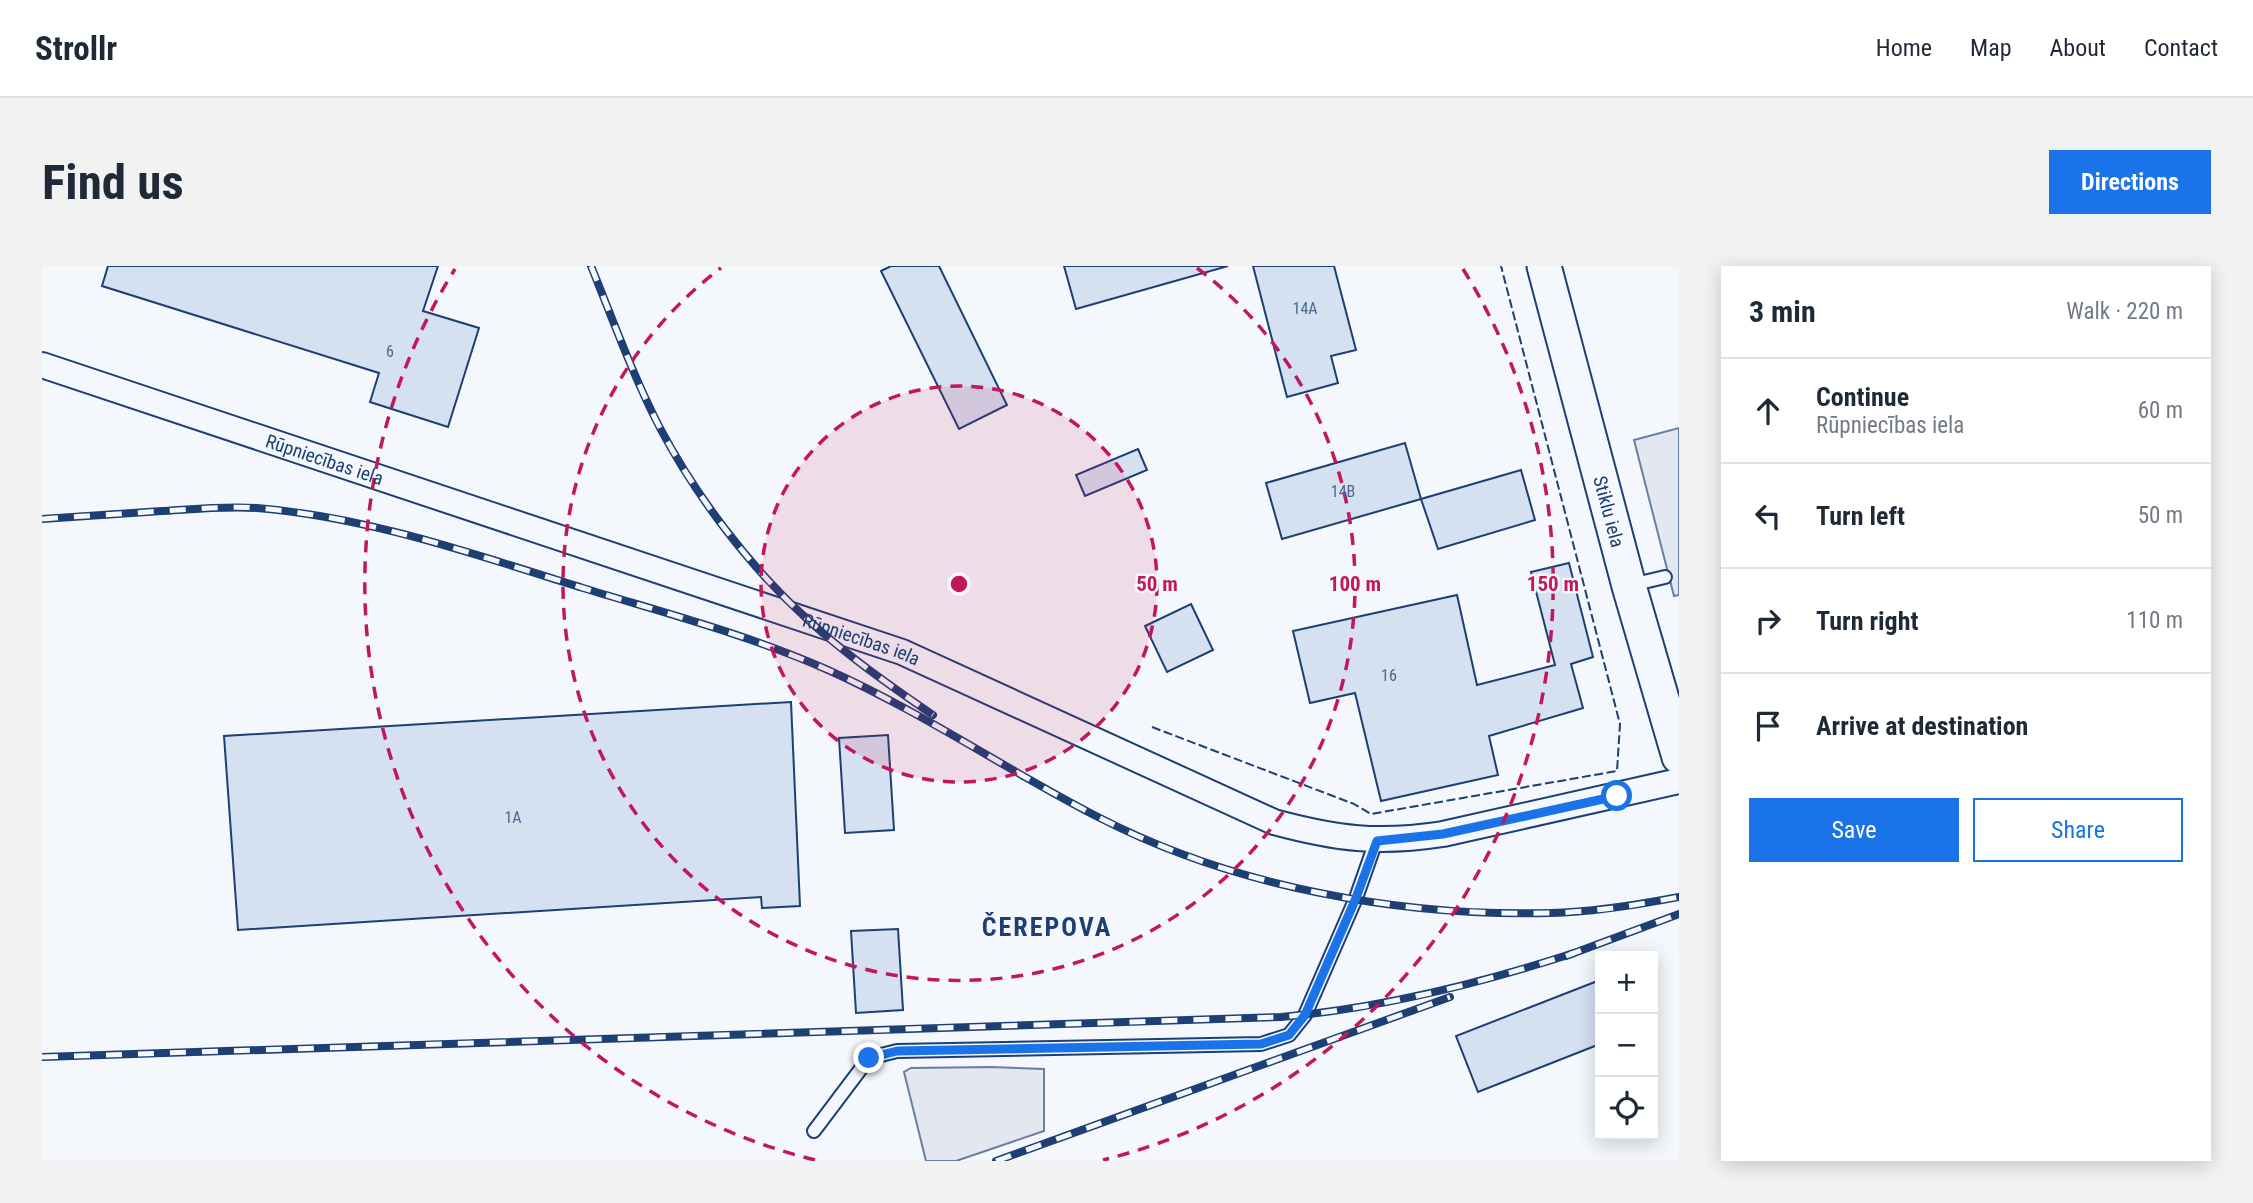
<!DOCTYPE html>
<html lang="en">
<head>
<meta charset="utf-8">
<style>
  :root { --surface:#fff; --page:#f2f2f3; --text:#1f2937; --muted:#747a83; --line:#e0e1e3; --accent:#1a73e8 }
  body { margin:0; font-family:"Roboto Condensed",sans-serif; background:var(--page); color:var(--text) }
  .controls { position:absolute; right:21px; bottom:21px; display:grid; overflow:hidden; border-radius:0px; box-shadow:0 4px 18px #0003 }
  .controls button { width:63px; height:63px; display:grid; place-items:center; padding:0; border:0; border-bottom:2px solid var(--line); background:var(--surface); color:var(--text); font:35px sans-serif }
  .stop { position:absolute; width:21px; height:21px; margin:-16px; border:5px solid #1a73e8; border-radius:50%; background:#fff }
  .stop.end { background:#1a73e8; border-color:#fff; box-shadow:0 2px 7px #0008 }
  .list { margin:0; padding:0; list-style:none }
  h2 { display:flex; justify-content:space-between; align-items:center; height:91px; margin:0; padding:0 28px; font-size:30px }
  h2 small { font-size:23px; font-weight:400; color:var(--muted) }
  .list li { display:grid; grid-template-columns:46px 1fr auto; gap:21px; align-items:center; box-sizing:border-box; height:105px; padding:0 28px; border-top:2px solid var(--line) }
  .list b { display:block; font-size:26px; white-space:nowrap }
  .list p { margin:0; font-size:23px; white-space:nowrap; color:var(--muted) }
  .list em { font-size:23px; font-style:normal; color:var(--muted) }
  .actions { display:flex; gap:14px; padding:21px 28px }
  .actions a { flex:1; padding:16px 0; border:2px solid var(--accent); border-radius:0px; text-align:center; font-size:24px; color:var(--accent) }
  .actions .main { background:var(--accent); color:#fff }
  .icon { flex:none; width:38px; height:38px; fill:none; stroke:currentColor; stroke-width:2; stroke-linecap:round; stroke-linejoin:round }
  .map { position:relative; flex:none; width:1637px; height:895px; overflow:hidden; border-radius:0px }
  header { display:flex; align-items:center; gap:42px; box-sizing:border-box; height:98px; padding:0 35px; background:var(--surface); border-bottom:2px solid var(--line) }
  header strong { font-size:33px }
  nav { display:flex; gap:38px; margin-inline-start:auto; font-size:24px }
  .intro { display:flex; align-items:center; justify-content:space-between; box-sizing:border-box; height:168px; padding:0 42px }
  h1 { margin:0; font-size:49px }
  .button { padding:18px 32px; border-radius:0px; background:var(--accent); color:#fff; font-size:24px; font-weight:700 }
  main { display:flex; gap:42px; padding:0 42px }
  aside { flex:1; background:var(--surface); border-radius:0px; box-shadow:0 4px 18px #0003 }
  .map>svg:first-child { display:block }
  .parking { fill:#e3e8f0; stroke:#687fa3; stroke-width:2 }
  .building { fill:#d5e0f0; stroke:#1d3f73; stroke-width:2 }
  .lines { fill:none; stroke-linecap:round; stroke-linejoin:round }
  .lane-casing { stroke:#1d3f73; stroke-width:16 }
  .street-casing { stroke:#1d3f73; stroke-width:28 }
  .secondary-casing { stroke:#1d3f73; stroke-width:37 }
  .lane { stroke:#f4f7fb; stroke-width:12 }
  .street { stroke:#f4f7fb; stroke-width:24 }
  .secondary { stroke:#f4f7fb; stroke-width:33 }
  .rail-casing { stroke:#1d3f73; stroke-width:8 }
  .rail { stroke:#f4f7fb; stroke-width:5; stroke-dasharray:16; stroke-linecap:butt }
  .fence { stroke:#1d3f73; stroke-width:2; stroke-dasharray:9 3.5; stroke-linecap:butt }
  .route { stroke:#1a73e8; stroke-width:9 }
  .ring { fill:none; stroke:#c2185b; stroke-width:3.5; stroke-dasharray:12 9 }
  .labels { text-anchor:middle; stroke-width:5; stroke-linejoin:round; paint-order:stroke }
  .number-label { font-size:16px; fill:#4b6792 }
  .street-label { font-size:19px; fill:#1d3f73; stroke:#f4f7fb }
  .district-label { font-size:26px; font-weight:bold; letter-spacing:2px; fill:#1d3f73; stroke:#f4f7fb }
  .centre { fill:#c2185b; stroke:#f4f7fb; stroke-width:3.5 }
  .ring-label { font-size:21px; text-anchor:middle; font-weight:bold; fill:#c2185b; stroke:#f4f7fb; stroke-width:5; stroke-linejoin:round; paint-order:stroke }
</style>
</head>
<body>
<header>
<strong>Strollr</strong>
<nav><a>Home</a><a>Map</a><a>About</a><a>Contact</a></nav>
</header>
<div class="intro"><h1>Find us</h1><a class="button">Directions</a></div>
<main>
<div class="map">
<svg width="1637" height="895" viewBox="0 0 1637 895">
  <rect width="100%" height="100%" fill="#f4f7fb"/>
  <g class="parking">
    <polygon points="1637,162 1637,329 1632,330 1592,174"/>
    <polygon points="949,801 1002,803 1002,865 914,895 884,895 862,806 869,802"/>
  </g>
  <g class="building">
    <polygon points="66,0 396,0 381,45 437,62 406,161 328,136 337,107 60,20"/>
    <polygon points="849,0 897,0 965,139 917,163 839,5"/>
    <polygon points="1022,0 1186,0 1034,43"/>
    <polygon points="1211,0 1292,0 1314,84 1289,90 1296,117 1245,131"/>
    <polygon points="1363,177 1379,233 1240,273 1224,217"/>
    <polygon points="1096,183 1105,204 1043,230 1034,209"/>
    <polygon points="1479,204 1493,254 1396,283 1379,233"/>
    <polygon points="1527,297 1551,391 1529,398 1541,442 1447,470 1456,509 1339,535 1313,427 1268,437 1251,365 1415,329 1435,419 1513,399 1489,306"/>
    <polygon points="1149,338 1171,384 1125,406 1103,360"/>
    <polygon points="749,436 758,640 720,642 719,631 196,664 182,470"/>
    <polygon points="846,469 852,564 803,567 797,472"/>
    <polygon points="856,663 861,744 814,747 809,665"/>
    <polygon points="1558,714 1558,778 1436,826 1414,770"/>
  </g>
  <g class="lines">
    <defs>
      <g id="lane">
        <polyline points="1589,319 1623,311"/>
        <polyline points="772,865 827,792 855,785 1219,778 1247,769 1263,749 1314,632 1334,575"/>
      </g>
      <g id="street">
        <path id="s1" d="M0,99L860,386L1232,556C1295,573 1336,578 1401,568L1637,515"/>
      </g>
      <g id="secondary">
        <path id="s2" d="M1502,0L1587,320L1637,491"/>
      </g>
    </defs>
    <use href="#lane" class="lane-casing"/>
    <use href="#street" class="street-casing"/>
    <use href="#secondary" class="secondary-casing"/>
    <use href="#lane" class="lane"/>
    <use href="#street" class="street"/>
    <use href="#secondary" class="secondary"/>
    <defs>
      <g id="rail">
        <path d="M549,0C571,54 591,110 618,162C654,230 707,300 764,352C803,388 847,419 891,449"/>
        <path d="M0,253C40,250 80,248 120,245C152,243 184,240 215,242C327,251 434,289 541,322C623,347 707,369 786,404C880,446 966,505 1058,552C1192,621 1359,651 1509,647C1552,646 1595,639 1637,631"/>
        <polyline points="1524,690 1637,648"/>
        <path d="M0,791L1239,751C1340,742 1436,718 1532,687"/>
        <polyline points="954,895 1408,731"/>
      </g>
    </defs>
    <use href="#rail" class="rail-casing"/>
    <use href="#rail" class="rail"/>
    <polyline class="fence" points="1110,461 1312,538 1329,548 1575,505 1578,458 1459,0"/>
  </g>
  <g class="lines">
    <polyline class="route" points="827,792 855,785 1219,778 1247,769 1263,749 1314,632 1335,575 1401,568 1575,530"/>
  </g>
  <circle cx="917" cy="318" r="198" fill="#c2185b" fill-opacity=".12"/>
  <g class="ring">
    <circle cx="917" cy="318" r="198"/>
    <path d="M1155 2A396 396 0 1 1 679 2"/>
    <path d="M773 894A594 594 0 0 1 413 3M1421 3A594 594 0 0 1 1061 894"/>
  </g>
  <g class="labels">
    <g class="number-label">
      <text x="1263" y="48">14A</text>
      <text x="348" y="91">6</text>
      <text x="1301" y="231">14B</text>
      <text x="1347" y="415">16</text>
      <text x="471" y="557">1A</text>
    </g>
    <g class="street-label">
      <text dy="7" stroke="none"><textPath href="#s1" startOffset="298">Rūpniecības iela</textPath></text>
      <text dy="7" stroke="none"><textPath href="#s2" startOffset="254">Stiklu iela</textPath></text>
      <text dy="7" stroke="none"><textPath href="#s1" startOffset="864">Rūpniecības iela</textPath></text>
    </g>
    <g class="district-label">
      <text x="1005" y="670">ČEREPOVA</text>
    </g>
  </g>
  <circle cx="917" cy="318" r="10" class="centre"/>
  <g class="ring-label">
    <text x="1115" y="325">50 m</text>
    <text x="1313" y="325">100 m</text>
    <text x="1511" y="325">150 m</text>
  </g>
</svg>
<div class="controls">
<button>+</button>
<button>−</button>
<button><svg class="icon" aria-label="locate" viewBox="0 0 24 24"><circle cx="12" cy="12" r="6"/><path d="M12 2v4M12 18v4M2 12h4M18 12h4"/></svg></button>
</div>
<div class="stop" style="left:1575px;top:530px"></div>
<div class="stop end" style="left:827px;top:792px"></div>
</div>
<aside>
<h2>3 min<small>Walk · 220 m</small></h2>
<ul class="list">
<li><svg class="icon" aria-label="ahead" viewBox="0 0 24 24"><path d="M12 20V5M6 11l6-6 6 6"/></svg><div><b>Continue</b><p>Rūpniecības iela</p></div><em>60 m</em></li>
<li><svg class="icon" aria-label="left" viewBox="0 0 24 24"><path d="M17 20v-9H6M10 6l-5 5 5 5"/></svg><div><b>Turn left</b></div><em>50 m</em></li>
<li><svg class="icon" aria-label="right" viewBox="0 0 24 24"><path d="M7 20v-9h11M14 6l5 5-5 5"/></svg><div><b>Turn right</b></div><em>110 m</em></li>
<li><svg class="icon" aria-label="arrive" viewBox="0 0 24 24"><path d="M6 21V4h12l-3 4 3 4H6"/></svg><div><b>Arrive at destination</b></div></li>
</ul>
<div class="actions"><a class="main">Save</a><a>Share</a></div>
</aside>
</main>
</body>
</html>
